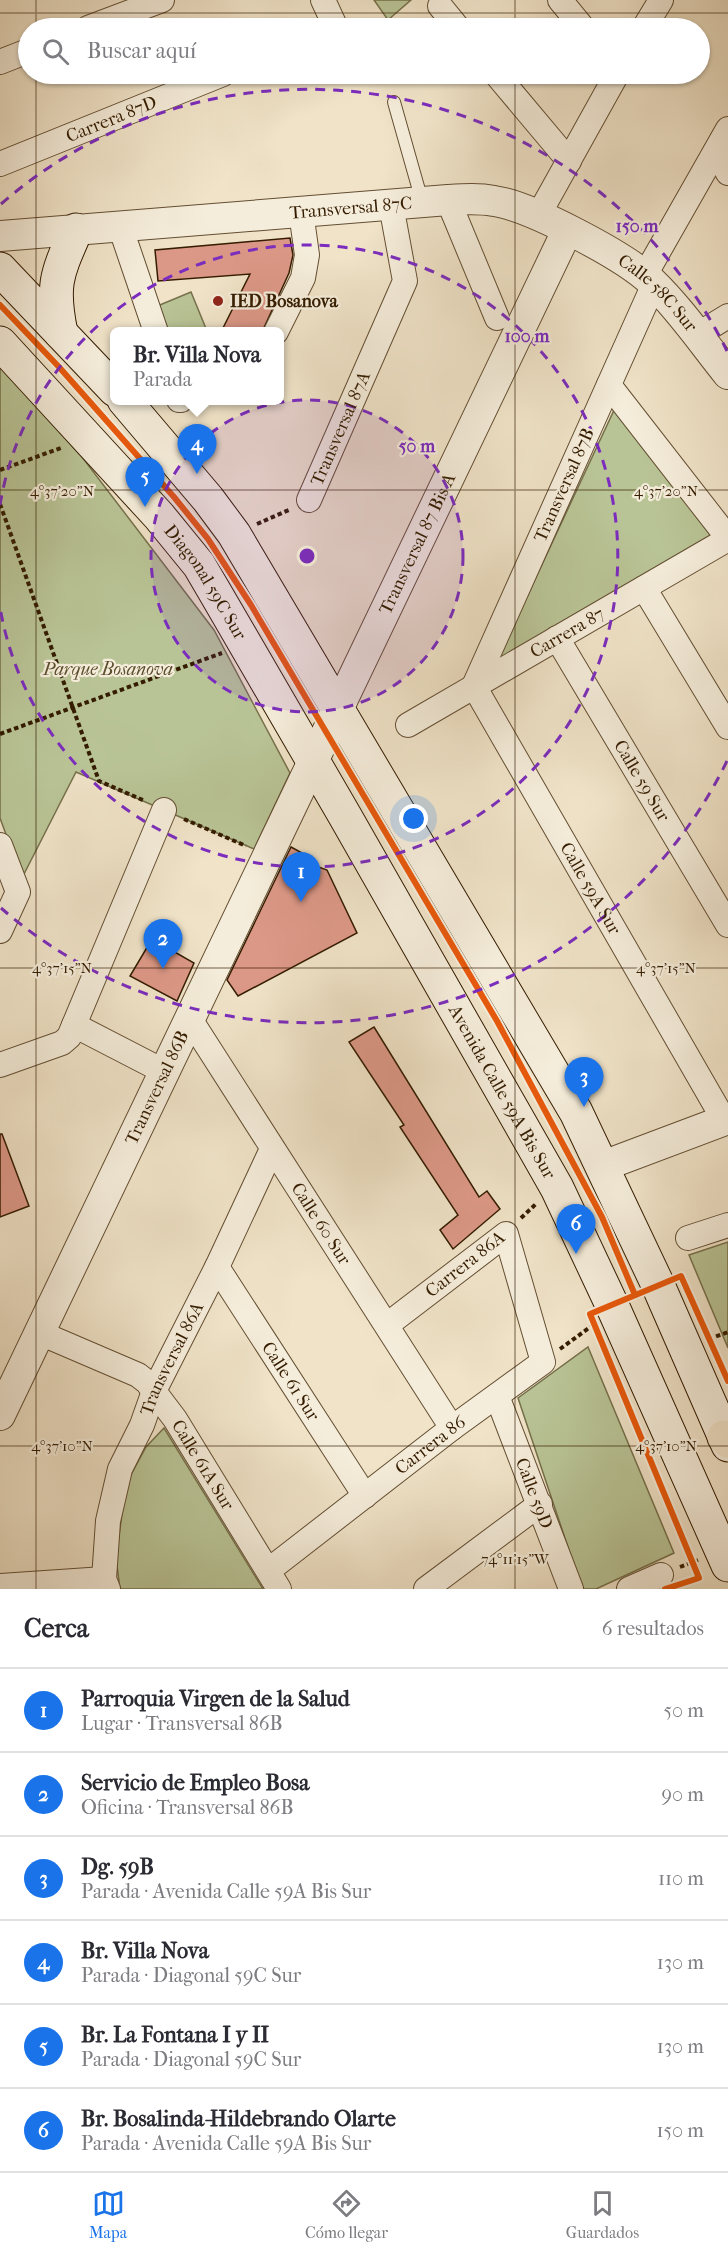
<!DOCTYPE html>
<html lang="es">
<head>
<meta charset="utf-8">
<style>
  :root { --surface:#fff; --page:#f7f7f7; --text:#2b2b33; --muted:#7c7c81; --line:#e1e1e2; --accent:#1a73e8 }
  body { margin:0; font-family:"IM FELL French Canon",serif; background:var(--page); color:var(--text) }
  .you { position:absolute; left:414px; top:819px; width:21px; height:21px; margin:-15px; border:4px solid #fff; border-radius:50%; background:#1a73e8; box-shadow:0 0 0 9px #1a73e833 }
  .badge { display:grid; place-items:center; width:39px; height:39px; border-radius:50%; background:var(--accent); color:#fff; font-size:20px; font-weight:700 }
  .pin { position:absolute; translate:-50% -50px; filter:drop-shadow(0 2px 3px #0008) }
  .pin::after { content:''; position:absolute; top:32px; width:21px; height:18px; background:inherit; clip-path:polygon(0 0,100% 0,50% 100%) }
  .popup { position:absolute; left:110px; top:327px; width:174px; height:78px; box-sizing:border-box; display:grid; place-content:center; border-radius:9px; background:var(--surface); filter:drop-shadow(0 2px 4px #0005); font-size:20px; white-space:nowrap; color:var(--muted) }
  .popup b { font-size:22px; color:var(--text) }
  .popup::after { content:''; position:absolute; left:50%; top:100%; margin-left:-12px; border:12px solid transparent; border-top-color:var(--surface) }
  .list { margin:0; padding:0; list-style:none }
  h2 { display:flex; justify-content:space-between; align-items:center; height:78px; margin:0; padding:0 24px; font-size:26px }
  h2 small { font-size:20px; font-weight:400; color:var(--muted) }
  .list li { display:grid; grid-template-columns:39px 1fr auto; gap:18px; align-items:center; box-sizing:border-box; height:84px; padding:0 24px; border-top:2px solid var(--line) }
  .list b { display:block; font-size:22px; white-space:nowrap }
  .list p { margin:0; font-size:20px; white-space:nowrap; color:var(--muted) }
  .list em { font-size:20px; font-style:normal; color:var(--muted) }
  .icon { flex:none; width:33px; height:33px; fill:none; stroke:currentColor; stroke-width:2; stroke-linecap:round; stroke-linejoin:round }
  .map { position:relative; flex:none; width:728px; height:1589px; overflow:hidden }
  .search { position:absolute; background:var(--surface); box-shadow:0 2px 4px #0004; left:18px; right:18px; top:18px; height:66px; display:flex; align-items:center; gap:15px; box-sizing:border-box; padding:0 21px; border-radius:33px; color:var(--muted); font-size:22px }
  .sheet { height:582px; background:var(--surface) }
  nav { display:flex; justify-content:space-around; align-items:center; box-sizing:border-box; height:84px; border-top:2px solid var(--line); background:var(--surface); font-size:16px; color:var(--muted) }
  nav a { display:grid; justify-items:center; gap:3px }
  nav .on { color:var(--accent) }
  .map>svg:first-child { display:block }
  .green { fill:#b9c496; stroke:#76704b; stroke-width:1.5 }
  .building { fill:#dc9887; stroke:#341c00; stroke-width:1.5 }
  .lines { fill:none; stroke-linecap:round; stroke-linejoin:round }
  .service-casing { stroke:#634e32; stroke-width:14 }
  .minor-casing { stroke:#634e32; stroke-width:26 }
  .tertiary-casing { stroke:#634e32; stroke-width:32 }
  .secondary-casing { stroke:#341c00; stroke-width:35 }
  .primary-casing { stroke:#341c00; stroke-width:35 }
  .path { stroke:#341c00; stroke-width:4; stroke-dasharray:4.5 3; stroke-linecap:butt }
  .service { stroke:#f5eddb; stroke-width:12 }
  .minor { stroke:#f5eddb; stroke-width:24 }
  .tertiary { stroke:#f5eddb; stroke-width:30 }
  .secondary { stroke:#f5eddb; stroke-width:33 }
  .primary { stroke:#f0e3c8; stroke-width:33 }
  .cycleway-casing { stroke:#f5eddb; stroke-width:10 }
  .cycleway { stroke:#e8590c; stroke-width:6 }
  .ticks { fill:none; stroke:#341c00; stroke-width:1.5; stroke-opacity:0.45 }
  .ring { fill:none; stroke:#7b2cbf; stroke-width:3; stroke-dasharray:10 8 }
  .poi-dot { fill:#8f2418; stroke:#f5eddb; stroke-width:2 }
  .labels { text-anchor:middle; stroke-width:4.5; stroke-linejoin:round; paint-order:stroke }
  .street-label { font-size:18px; fill:#341c00; stroke:#f5eddb }
  .poi-label { font-size:18px; font-weight:bold; fill:#341c00; stroke:#f5eddb; text-anchor:start }
  .park-label { font-size:18px; font-style:italic; fill:#5c4e2d; stroke:#f5eddb }
  .ticks-label { font-size:15px; text-anchor:middle; fill:#341c00; stroke:#f5eddb; stroke-width:4.5; stroke-linejoin:round; paint-order:stroke }
  .centre { fill:#7b2cbf; stroke:#f5eddb; stroke-width:3 }
  .ring-label { font-size:18px; text-anchor:middle; font-weight:bold; fill:#7b2cbf; stroke:#f5eddb; stroke-width:4.5; stroke-linejoin:round; paint-order:stroke }
</style>
</head>
<body>
<div class="map">
<svg width="728" height="1589" viewBox="0 0 728 1589">
  <rect width="100%" height="100%" fill="#f0e3c8"/>
  <filter id="stains"><feTurbulence type="fractalNoise" baseFrequency=".00333" numOctaves="4"/><feColorMatrix values="0 0 0 0 .2 0 0 0 0 .09 0 0 0 0 .02 0 0 0 .5 -.17"/></filter>
  <radialGradient id="worn" r=".72"><stop offset=".6" stop-color="#630" stop-opacity="0"/><stop offset="1" stop-color="#630" stop-opacity=".3"/></radialGradient>
  <g class="green">
    <polygon points="374,0 411,0 388,20"/>
    <polygon points="191,292 207,331 165,331 155,307"/>
    <polygon points="0,366 82,457 214,630 290,773 254,849 76,772 22,878 0,818"/>
    <polygon points="616,406 721,535 495,665"/>
    <polygon points="728,1242 728,1348 689,1255"/>
    <polygon points="588,1347 674,1553 596,1589 582,1589 518,1398"/>
    <polygon points="164,1428 263,1589 120,1589 116,1558 126,1484 146,1447"/>
  </g>
  <g class="building">
    <polygon points="290,238 293,255 289,273 262,332 221,332 250,274 158,281 155,250"/>
    <polygon points="291,847 302,853 302,861 327,870 357,933 238,996 227,980"/>
    <polygon points="152,939 194,963 177,1001 130,976"/>
    <polygon points="374,1027 479,1197 487,1191 500,1209 453,1249 440,1230 458,1215 400,1127 404,1125 349,1042"/>
    <polygon points="0,1134 2,1134 29,1206 0,1217"/>
  </g>
  <g class="lines">
    <defs>
      <polyline id="service" points="394,102 422,201"/>
      <g id="minor">
        <polyline points="323,0 336,28 334,28"/>
        <polyline points="560,0 583,28"/>
        <polyline points="440,6 458,28"/>
        <polyline points="88,28 162,0"/>
        <polyline points="644,28 661,0"/>
        <polyline points="0,62 28,51"/>
        <polyline points="496,74 569,161"/>
        <polyline points="716,151 728,173"/>
        <path id="s1" d="M0,164L223,74"/>
        <polyline points="448,200 497,318"/>
        <polyline points="538,216 617,74"/>
        <polyline points="120,226 156,332"/>
        <polyline points="645,275 728,129"/>
        <path id="s2" d="M654,284L474,686L724,1120"/>
        <polyline points="276,332 303,278 307,255 301,212"/>
        <polyline points="697,335 728,316"/>
        <polyline points="609,385 728,538"/>
        <polyline points="179,400 181,400"/>
        <path id="s3" d="M309,500L405,281L391,205"/>
        <polyline points="644,588 728,727"/>
        <path id="s4" d="M557,638L728,925"/>
        <path id="s5" d="M408,725L728,539"/>
        <polyline points="0,845 18,892 0,931"/>
        <path id="s6" d="M190,1019L452,1428"/>
        <polyline points="74,1025 165,1072"/>
        <polyline points="0,1065 62,1043 69,1037 164,810"/>
        <polyline points="688,1238 728,1225"/>
        <path id="s7" d="M217,1267L365,1496"/>
        <path id="s8" d="M40,1333L138,1375L147,1382L175,1419L279,1589"/>
        <path id="s9" d="M497,1396L571,1589"/>
        <path id="s10" d="M269,1570L452,1428L543,1362L506,1234L387,1325"/>
        <polyline points="0,1586 104,1579"/>
        <path id="s11" d="M108,1589L104,1579L108,1521L120,1469L142,1425L154,1391L217,1267L272,1149"/>
        <polyline points="426,1589 540,1504"/>
        <polyline points="629,1589 661,1575"/>
      </g>
      <g id="tertiary">
        <path id="s12" d="M0,236L448,200C464,199 479,198 494,201C530,206 625,256 652,282C680,309 703,343 728,374"/>
        <polyline points="603,1166 728,1119"/>
        <path id="s13" d="M0,1415L567,231"/>
      </g>
      <g id="secondary">
        <polyline points="0,269 115,390"/>
        <path d="M61,333C51,284 57,274 76,230"/>
        <path id="s14" d="M0,343L159,516L199,565L216,594L345,816L557,1188L612,1305L728,1565"/>
        <polyline points="124,400 208,499 234,534 576,1112 658,1285 728,1445"/>
      </g>
      <polyline id="primary" points="724,1437 728,1441"/>
    </defs>
    <use href="#service" class="service-casing"/>
    <use href="#minor" class="minor-casing"/>
    <use href="#tertiary" class="tertiary-casing"/>
    <use href="#secondary" class="secondary-casing"/>
    <use href="#primary" class="primary-casing"/>
    <g class="path">
      <polyline points="0,470 61,448"/>
      <polyline points="0,504 99,781 145,801"/>
      <polyline points="257,524 291,509"/>
      <polyline points="0,734 222,653"/>
      <polyline points="184,819 246,846"/>
      <polyline points="521,1218 537,1203"/>
      <polyline points="709,1339 728,1332"/>
      <polyline points="560,1349 593,1325"/>
      <polyline points="680,1567 698,1560"/>
    </g>
    <use href="#service" class="service"/>
    <use href="#minor" class="minor"/>
    <use href="#tertiary" class="tertiary"/>
    <use href="#secondary" class="secondary"/>
    <use href="#primary" class="primary"/>
    <defs>
      <g id="cycleway">
        <polyline points="0,305 59,367 174,497 208,539 251,605 497,1021 602,1217 635,1295"/>
        <polyline points="665,1589 699,1578 590,1314 681,1276 728,1381"/>
      </g>
    </defs>
    <use href="#cycleway" class="cycleway-casing"/>
    <use href="#cycleway" class="cycleway"/>
  </g>
  <path class="ticks" d="M36,0V28M515,0V28M0,13H728M36,74V1589M515,74V1589M0,490H728M0,968H728M0,1446H728"/>
  <circle cx="307" cy="556" r="156" fill="#7b2cbf" fill-opacity=".12"/>
  <g class="ring">
    <circle cx="307" cy="556" r="156"/>
    <path d="M0 505A311 311 0 1 1 0 607"/>
    <path d="M727 761A467 467 0 0 1 1 908M1 204A467 467 0 0 1 727 351"/>
  </g>
  <circle class="poi-dot" cx="218" cy="301" r="6"/>
  <g class="labels">
    <g class="street-label">
      <text dy="6" stroke="none"><textPath href="#s1" startOffset="120">Carrera 87D</textPath></text>
      <text dy="6" stroke="none"><textPath href="#s12" startOffset="352">Transversal 87C</textPath></text>
      <text dy="6" stroke="none"><textPath href="#s12" startOffset="686">Calle 58C Sur</textPath></text>
      <text dy="6" stroke="none"><textPath href="#s3" startOffset="78">Transversal 87A</textPath></text>
      <text transform="translate(564 485) rotate(-66)" y="6">Transversal 87B</text>
      <text dy="6" stroke="none"><textPath href="#s13" startOffset="966">Transversal 87 Bis A</textPath></text>
      <text dy="6" stroke="none"><textPath href="#s14" startOffset="316">Diagonal 59C Sur</textPath></text>
      <text dy="6" stroke="none"><textPath href="#s5" startOffset="184">Carrera 87</textPath></text>
      <text dy="6" stroke="none"><textPath href="#s4" startOffset="166">Calle 59 Sur</textPath></text>
      <text dy="6" stroke="none"><textPath href="#s2" startOffset="674">Calle 59A Sur</textPath></text>
      <text dy="6" stroke="none"><textPath href="#s13" startOffset="363">Transversal 86B</textPath></text>
      <text dy="6" stroke="none"><textPath href="#s14" startOffset="906">Avenida Calle 59A Bis Sur</textPath></text>
      <text dy="6" stroke="none"><textPath href="#s6" startOffset="243">Calle 60 Sur</textPath></text>
      <text transform="translate(465 1264) rotate(-38)" y="6">Carrera 86A</text>
      <text dy="6" stroke="none"><textPath href="#s11" startOffset="244">Transversal 86A</textPath></text>
      <text dy="6" stroke="none"><textPath href="#s7" startOffset="136">Calle 61 Sur</textPath></text>
      <text dy="6" stroke="none"><textPath href="#s10" startOffset="204">Carrera 86</textPath></text>
      <text dy="6" stroke="none"><textPath href="#s8" startOffset="218">Calle 61A Sur</textPath></text>
      <text dy="6" stroke="none"><textPath href="#s9" startOffset="104">Calle 59D</textPath></text>
    </g>
    <g class="poi-label">
      <text x="230" y="307">IED Bosanova</text>
    </g>
    <g class="park-label">
      <text x="108" y="675">Parque Bosanova</text>
    </g>
  </g>
  <g class="ticks-label">
    <text x="62" y="496">4°37'20"N</text>
    <text x="666" y="496">4°37'20"N</text>
    <text x="62" y="973">4°37'15"N</text>
    <text x="666" y="973">4°37'15"N</text>
    <text x="62" y="1451">4°37'10"N</text>
    <text x="666" y="1451">4°37'10"N</text>
    <text x="515" y="1564">74°11'15"W</text>
  </g>
  <circle cx="307" cy="556" r="9" class="centre"/>
  <g class="ring-label">
    <text x="637" y="232">150 m</text>
    <text x="527" y="342">100 m</text>
    <text x="417" y="452">50 m</text>
  </g>
  <rect width="100%" height="100%" filter="url(#stains)"/>
  <rect width="100%" height="100%" fill="url(#worn)"/>
</svg>
<div class="you"></div>
<div class="pin badge" style="left:301px;top:902px">1</div>
<div class="pin badge" style="left:163px;top:969px">2</div>
<div class="pin badge" style="left:584px;top:1107px">3</div>
<div class="pin badge" style="left:197px;top:474px">4</div>
<div class="popup"><b>Br. Villa Nova</b>Parada</div>
<div class="pin badge" style="left:145px;top:507px">5</div>
<div class="pin badge" style="left:576px;top:1254px">6</div>
<div class="search"><svg class="icon" aria-label="search" viewBox="0 0 24 24"><circle cx="10" cy="10" r="6"/><path d="M15 15l6 6"/></svg>Buscar aquí</div>
</div>
<section class="sheet">
<h2>Cerca<small>6 resultados</small></h2>
<ul class="list">
<li><span class="badge">1</span><div><b>Parroquia Virgen de la Salud</b><p>Lugar · Transversal 86B</p></div><em>50 m</em></li>
<li><span class="badge">2</span><div><b>Servicio de Empleo Bosa</b><p>Oficina · Transversal 86B</p></div><em>90 m</em></li>
<li><span class="badge">3</span><div><b>Dg. 59B</b><p>Parada · Avenida Calle 59A Bis Sur</p></div><em>110 m</em></li>
<li><span class="badge">4</span><div><b>Br. Villa Nova</b><p>Parada · Diagonal 59C Sur</p></div><em>130 m</em></li>
<li><span class="badge">5</span><div><b>Br. La Fontana I y II</b><p>Parada · Diagonal 59C Sur</p></div><em>130 m</em></li>
<li><span class="badge">6</span><div><b>Br. Bosalinda-Hildebrando Olarte</b><p>Parada · Avenida Calle 59A Bis Sur</p></div><em>150 m</em></li>
</ul>
</section>
<nav>
<a class="on"><svg class="icon" aria-label="map" viewBox="0 0 24 24"><path d="M3 6l6-2 6 2 6-2v14l-6 2-6-2-6 2zM9 4v14M15 6v14"/></svg>Mapa</a>
<a><svg class="icon" aria-label="directions" viewBox="0 0 24 24"><path d="M12 3l9 9-9 9-9-9zM9 14v-3h6M13 9l2 2-2 2"/></svg>Cómo llegar</a>
<a><svg class="icon" aria-label="saved" viewBox="0 0 24 24"><path d="M7 4h10v16l-5-4-5 4z"/></svg>Guardados</a>
</nav>
</body>
</html>
